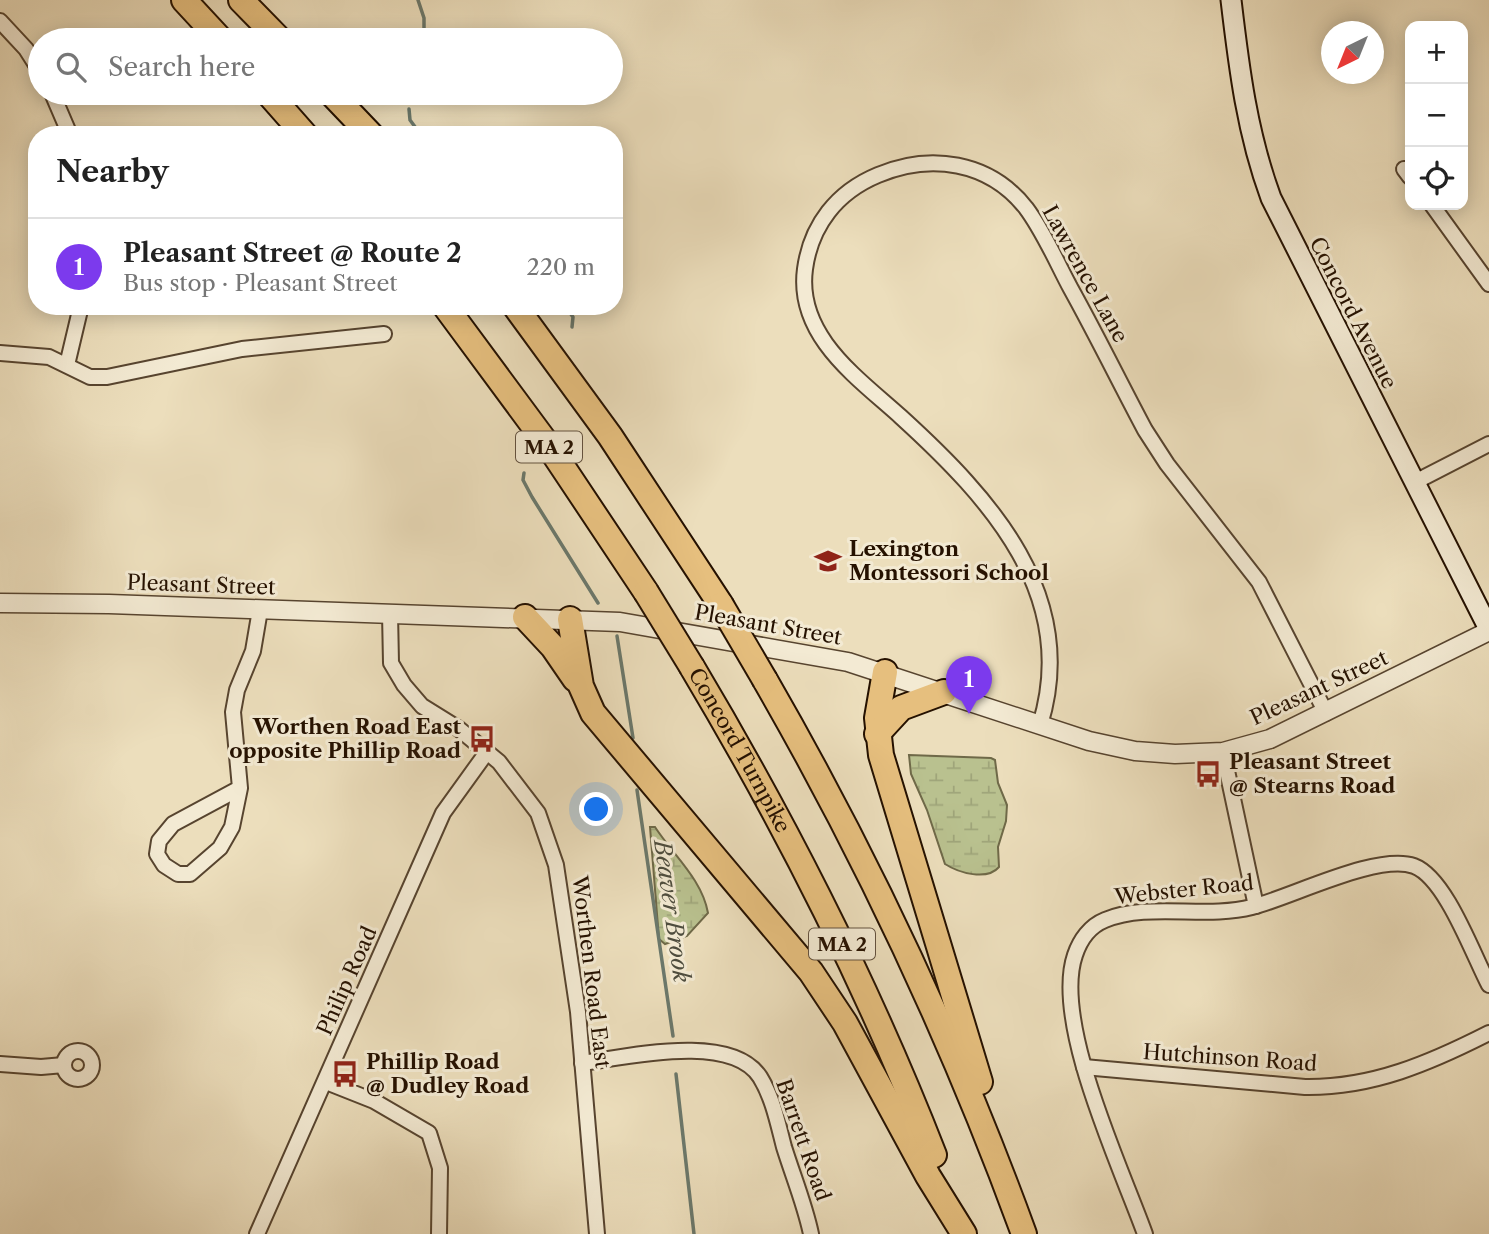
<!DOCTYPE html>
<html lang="en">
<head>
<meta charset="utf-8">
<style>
  :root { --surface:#fff; --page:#f6f6f6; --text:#222; --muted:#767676; --line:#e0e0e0; --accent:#7c3aed }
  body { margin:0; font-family:"Libre Caslon Text",serif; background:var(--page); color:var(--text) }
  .controls { position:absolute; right:21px; top:21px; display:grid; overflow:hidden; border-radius:14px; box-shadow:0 4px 18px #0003 }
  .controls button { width:63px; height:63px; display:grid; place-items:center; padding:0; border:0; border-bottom:2px solid var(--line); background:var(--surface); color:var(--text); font:35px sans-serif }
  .compass { position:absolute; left:1321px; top:21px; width:63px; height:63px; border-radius:50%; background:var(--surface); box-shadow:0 4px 18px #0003; rotate:223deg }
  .you { position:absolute; left:597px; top:810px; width:24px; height:24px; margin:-18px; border:5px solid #fff; border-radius:50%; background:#1a73e8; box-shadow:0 0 0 10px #1a73e833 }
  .badge { display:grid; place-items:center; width:46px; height:46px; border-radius:50%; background:var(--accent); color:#fff; font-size:23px; font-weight:700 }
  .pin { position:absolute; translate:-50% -58px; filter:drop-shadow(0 2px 4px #0008) }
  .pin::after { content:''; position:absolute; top:37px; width:24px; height:21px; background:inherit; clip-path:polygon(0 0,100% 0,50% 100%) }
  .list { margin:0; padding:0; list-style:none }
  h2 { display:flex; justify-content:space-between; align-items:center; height:91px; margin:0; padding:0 28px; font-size:30px }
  h2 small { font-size:23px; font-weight:400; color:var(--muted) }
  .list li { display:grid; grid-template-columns:46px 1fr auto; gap:21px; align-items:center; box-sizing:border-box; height:98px; padding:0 28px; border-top:2px solid var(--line) }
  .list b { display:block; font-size:26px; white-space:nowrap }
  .list p { margin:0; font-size:23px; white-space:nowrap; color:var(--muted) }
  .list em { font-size:23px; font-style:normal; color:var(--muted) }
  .icon { flex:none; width:38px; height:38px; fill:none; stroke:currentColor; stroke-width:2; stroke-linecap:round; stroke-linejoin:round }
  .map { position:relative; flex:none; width:1489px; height:1234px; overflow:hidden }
  .search { position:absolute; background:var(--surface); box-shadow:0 4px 18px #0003; left:28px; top:28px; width:595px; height:77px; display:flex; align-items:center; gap:18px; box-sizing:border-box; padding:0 24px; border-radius:38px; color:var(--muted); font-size:26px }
  .panel { position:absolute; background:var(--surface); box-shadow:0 4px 18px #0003; left:28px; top:126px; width:595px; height:189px; border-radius:28px }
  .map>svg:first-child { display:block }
  .wetland { fill:url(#wetland-marsh); stroke:#6f6948; stroke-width:2 }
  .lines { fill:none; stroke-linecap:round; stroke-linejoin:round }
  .stream { stroke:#6b786b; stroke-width:3.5 }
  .minor-casing { stroke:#57442f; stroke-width:18 }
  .tertiary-casing { stroke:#57442f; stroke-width:21 }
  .secondary-casing { stroke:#251100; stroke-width:23 }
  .motorway-casing { stroke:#251100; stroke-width:28 }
  .minor { stroke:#f3ead3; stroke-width:14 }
  .tertiary { stroke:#f3ead3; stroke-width:18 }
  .secondary { stroke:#f3ead3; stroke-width:19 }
  .motorway { stroke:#e6bf7e; stroke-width:24 }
  .motorway-bridge-casing { stroke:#251100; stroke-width:28; stroke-linecap:butt }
  .motorway-bridge { stroke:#e6bf7e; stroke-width:24 }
  .labels { text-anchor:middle; stroke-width:6; stroke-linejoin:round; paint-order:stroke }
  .shield { fill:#f3ead3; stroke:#63523f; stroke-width:2 }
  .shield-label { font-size:19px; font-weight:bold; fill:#251100 }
  .street-label { font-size:21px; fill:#251100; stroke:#f3ead3 }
  .poi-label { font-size:21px; font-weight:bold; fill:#251100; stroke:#f3ead3; text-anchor:start }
  .water-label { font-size:23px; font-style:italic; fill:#4e4d3e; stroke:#f3ead3 }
</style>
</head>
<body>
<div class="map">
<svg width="1489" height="1234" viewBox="0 0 1489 1234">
  <defs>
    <pattern id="wetland-marsh" width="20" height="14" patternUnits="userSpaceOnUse" patternTransform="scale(1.75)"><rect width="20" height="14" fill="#b9c18f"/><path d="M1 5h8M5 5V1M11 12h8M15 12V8" fill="none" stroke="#9fa57a"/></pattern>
  </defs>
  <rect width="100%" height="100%" fill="#ecdebc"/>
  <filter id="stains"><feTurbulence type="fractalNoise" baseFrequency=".00286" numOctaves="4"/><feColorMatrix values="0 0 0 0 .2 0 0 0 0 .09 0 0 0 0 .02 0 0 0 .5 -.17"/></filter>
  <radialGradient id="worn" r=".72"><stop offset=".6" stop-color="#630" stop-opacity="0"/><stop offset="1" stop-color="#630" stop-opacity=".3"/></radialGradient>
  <g class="wetland">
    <path d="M909,755L991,758L995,760L998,783L1007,805L1006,821L998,847L999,867C987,881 959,873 945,864L927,810L911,774Z"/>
    <path d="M650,827H655C673,855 702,879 708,913L687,936L665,944L659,939Z"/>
  </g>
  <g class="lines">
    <g class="stream">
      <polyline points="418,0 424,18 424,40"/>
      <polyline points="409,109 410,120 421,135"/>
      <polyline points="565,306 573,317 572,327"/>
      <polyline points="524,473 523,480 532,497 598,603"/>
      <polyline points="617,636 633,738"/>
      <polyline points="637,790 673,1036"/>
      <polyline points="676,1074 694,1234"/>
    </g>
    <defs>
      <g id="minor">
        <polyline points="0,21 26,49 40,71"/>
        <polyline points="52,93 70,135"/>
        <polyline points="1404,169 1410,177"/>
        <polyline points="1432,205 1489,284"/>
        <polyline points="0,353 49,357 90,377 107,377 242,349 384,334"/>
        <polyline points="67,365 81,306"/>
        <polyline points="1415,482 1489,444"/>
        <polyline points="390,613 391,663 404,685 422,706 459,729 499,762 538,813 556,865 578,1012 597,1234"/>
        <path d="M1040,725C1080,596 991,499 901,417C858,378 796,336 805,269C811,225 837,192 878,175C930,153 989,161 1026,208C1044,232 1057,263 1071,289C1097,336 1120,383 1145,430L1167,464L1259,582L1326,713"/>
        <polyline points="1223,752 1256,906"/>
        <polyline points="240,788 173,824 159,841 157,854 164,865 178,874 190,874 220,848 232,827 240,788 233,712 237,690 253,651 260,610"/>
        <circle cx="78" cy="1065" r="14"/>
        <path d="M582,1063C627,1057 731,1032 760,1077C773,1098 778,1124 784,1147C793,1176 805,1205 811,1234"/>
        <polyline points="0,1064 41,1067 64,1065"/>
        <path d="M1084,1067L1305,1087C1372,1088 1430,1063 1489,1033"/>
        <polyline points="326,1082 374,1101 429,1133 440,1168 439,1234"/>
        <polyline points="257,1234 443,813 487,752"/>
        <path d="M1145,1234C1121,1167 1052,1022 1075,955C1080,940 1090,926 1105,920C1148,902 1206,919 1252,907C1292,897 1377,853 1414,866C1446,878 1473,955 1489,985"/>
      </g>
      <polyline id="tertiary" points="0,603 109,604 620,622 848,662 1089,741 1135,751 1175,754 1223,752 1270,739 1489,631"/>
      <path id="secondary" d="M1231,0C1239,68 1247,133 1271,198L1489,629"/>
      <g id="motorway">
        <polyline points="184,0 221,40"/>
        <polyline points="241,0 280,40"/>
        <polyline points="268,93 305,135"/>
        <polyline points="331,93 371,135"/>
        <polyline points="445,306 550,448 646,592"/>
        <polyline points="515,306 610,436 721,605"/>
        <polyline points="525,617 553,647 575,679"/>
        <polyline points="570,619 581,686 593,713 811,972 845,1023 928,1176 964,1234"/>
        <path id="s1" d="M692,667C785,823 868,986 934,1155"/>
        <polyline points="885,672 877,718 881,755 980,1082"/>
        <path d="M765,680C867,857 954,1042 1024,1234"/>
        <polyline points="877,734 901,708 944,692"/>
      </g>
    </defs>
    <use href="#minor" class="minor-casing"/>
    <use href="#tertiary" class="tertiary-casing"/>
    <use href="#secondary" class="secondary-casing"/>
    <use href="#motorway" class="motorway-casing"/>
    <use href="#minor" class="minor"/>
    <use href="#tertiary" class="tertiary"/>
    <use href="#secondary" class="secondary"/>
    <use href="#motorway" class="motorway"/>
    <defs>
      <g id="motorway-bridge">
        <polyline points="646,592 692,667"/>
        <polyline points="721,605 765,680"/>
      </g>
    </defs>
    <use href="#motorway-bridge" class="motorway-bridge-casing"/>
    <use href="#motorway-bridge" class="motorway-bridge"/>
  </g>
  <defs>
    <symbol id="school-bare" viewBox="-9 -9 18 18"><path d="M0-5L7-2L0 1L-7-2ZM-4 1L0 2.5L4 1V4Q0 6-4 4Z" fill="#8f2418" stroke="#f3ead3" stroke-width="2.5" paint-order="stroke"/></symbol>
    <symbol id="bus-bare" viewBox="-9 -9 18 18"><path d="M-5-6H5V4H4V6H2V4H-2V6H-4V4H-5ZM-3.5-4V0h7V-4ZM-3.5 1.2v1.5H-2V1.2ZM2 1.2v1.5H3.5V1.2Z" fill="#8f2418" stroke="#f3ead3" stroke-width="2.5" paint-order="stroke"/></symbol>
  </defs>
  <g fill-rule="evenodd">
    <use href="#school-bare" x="809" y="542" width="38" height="38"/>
    <use href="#bus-bare" x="463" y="720" width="38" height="38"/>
    <use href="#bus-bare" x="1189" y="755" width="38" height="38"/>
    <use href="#bus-bare" x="326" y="1055" width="38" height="38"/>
  </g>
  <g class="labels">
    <g class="shield">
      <rect x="516" y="431.5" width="66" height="31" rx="5"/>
      <rect x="809" y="928.5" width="66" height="31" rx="5"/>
    </g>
    <g class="shield-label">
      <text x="549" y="454">MA 2</text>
      <text x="842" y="951">MA 2</text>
    </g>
    <g class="street-label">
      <text transform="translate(1085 274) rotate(61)" y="7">Lawrence Lane</text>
      <text transform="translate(1353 313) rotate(63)" y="7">Concord Avenue</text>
      <text transform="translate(201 585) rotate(2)" y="7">Pleasant Street</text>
      <text transform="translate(768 625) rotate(10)" y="7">Pleasant Street</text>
      <text transform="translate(1319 688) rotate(-25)" y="7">Pleasant Street</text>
      <text dy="7" stroke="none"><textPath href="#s1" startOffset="96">Concord Turnpike</textPath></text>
      <text transform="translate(1184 890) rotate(-6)" y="7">Webster Road</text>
      <text transform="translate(591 972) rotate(83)" y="7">Worthen Road East</text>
      <text transform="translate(347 981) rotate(-66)" y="7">Philip Road</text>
      <text transform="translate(1230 1058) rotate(4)" y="7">Hutchinson Road</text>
      <text transform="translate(803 1140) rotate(71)" y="7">Barrett Road</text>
    </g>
    <g class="poi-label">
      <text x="849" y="556">Lexington<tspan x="849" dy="24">Montessori School</tspan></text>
      <text x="461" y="734" text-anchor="end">Worthen Road East<tspan x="461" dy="24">opposite Phillip Road</tspan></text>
      <text x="1229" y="769">Pleasant Street<tspan x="1229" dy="24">@ Stearns Road</tspan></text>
      <text x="366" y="1069">Phillip Road<tspan x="366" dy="24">@ Dudley Road</tspan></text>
    </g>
    <g class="water-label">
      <text transform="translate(672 911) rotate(82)" y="8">Beaver Brook</text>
    </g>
  </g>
  <rect width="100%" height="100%" filter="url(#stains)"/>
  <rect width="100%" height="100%" fill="url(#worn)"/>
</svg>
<div class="controls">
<button>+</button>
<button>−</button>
<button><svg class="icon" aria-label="locate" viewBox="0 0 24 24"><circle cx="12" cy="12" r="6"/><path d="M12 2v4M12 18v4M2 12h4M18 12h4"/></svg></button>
</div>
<svg class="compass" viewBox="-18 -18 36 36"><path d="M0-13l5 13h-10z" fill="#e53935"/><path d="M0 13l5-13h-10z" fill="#767676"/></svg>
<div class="you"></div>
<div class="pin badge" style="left:969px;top:714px">1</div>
<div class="search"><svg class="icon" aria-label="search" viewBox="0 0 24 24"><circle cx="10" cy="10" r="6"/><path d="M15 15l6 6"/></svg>Search here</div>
<section class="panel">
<h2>Nearby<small></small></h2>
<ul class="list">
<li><span class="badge">1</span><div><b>Pleasant Street @ Route 2</b><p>Bus stop · Pleasant Street</p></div><em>220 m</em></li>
</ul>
</section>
</div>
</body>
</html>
